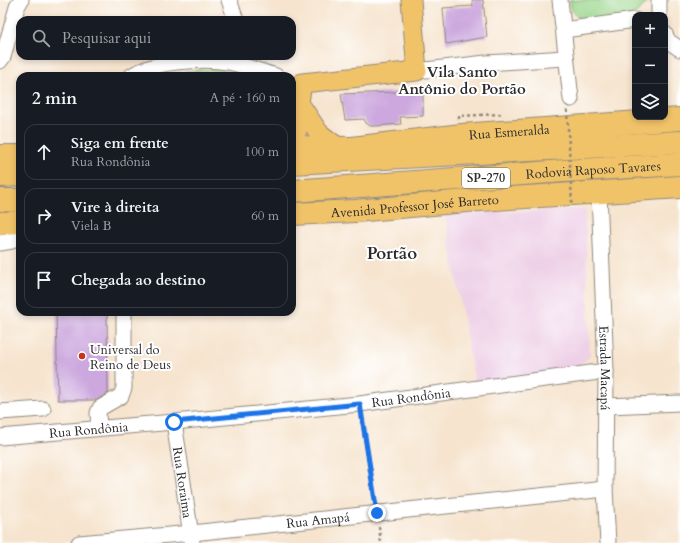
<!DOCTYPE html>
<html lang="pt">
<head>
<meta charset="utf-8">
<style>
  :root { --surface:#171b24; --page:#242831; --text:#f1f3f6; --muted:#9ea1a6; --line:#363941 }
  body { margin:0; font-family:Cardo,serif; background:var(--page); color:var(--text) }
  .controls { position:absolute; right:12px; top:12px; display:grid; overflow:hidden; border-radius:8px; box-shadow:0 2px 6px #0003 }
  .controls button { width:36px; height:36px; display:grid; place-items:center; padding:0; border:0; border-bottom:1px solid var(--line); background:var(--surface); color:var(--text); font:20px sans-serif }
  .stop { position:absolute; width:12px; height:12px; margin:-9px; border:3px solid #1a73e8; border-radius:50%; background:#fff }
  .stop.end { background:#1a73e8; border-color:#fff; box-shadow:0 1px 4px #0008 }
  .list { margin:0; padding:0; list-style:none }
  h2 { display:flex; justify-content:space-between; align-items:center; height:52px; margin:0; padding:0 16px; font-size:17px }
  h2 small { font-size:13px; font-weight:400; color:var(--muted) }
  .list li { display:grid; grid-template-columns:26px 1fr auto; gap:12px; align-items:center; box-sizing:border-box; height:56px; margin:0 8px 8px; padding:0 8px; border:1px solid var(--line); border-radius:12px }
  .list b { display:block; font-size:15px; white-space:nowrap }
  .list p { margin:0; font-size:13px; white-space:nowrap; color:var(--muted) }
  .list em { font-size:13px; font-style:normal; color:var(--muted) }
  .icon { flex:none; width:22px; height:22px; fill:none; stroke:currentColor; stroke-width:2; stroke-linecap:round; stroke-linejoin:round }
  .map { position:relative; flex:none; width:680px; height:543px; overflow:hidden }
  .search { position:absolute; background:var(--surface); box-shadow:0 2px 6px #0003; left:16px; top:16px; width:280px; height:44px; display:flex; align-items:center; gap:10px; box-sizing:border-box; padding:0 14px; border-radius:12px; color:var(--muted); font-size:15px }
  .panel { position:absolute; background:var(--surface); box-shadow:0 2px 6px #0003; left:16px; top:72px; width:280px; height:244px; border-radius:12px }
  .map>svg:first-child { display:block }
  .built { fill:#eed0e7 }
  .green { fill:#99d58a; stroke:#62805a }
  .building { fill:#cca8de }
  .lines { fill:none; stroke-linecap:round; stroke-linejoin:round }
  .minor-casing { stroke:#90887c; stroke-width:17 }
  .major-casing { stroke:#90887c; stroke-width:21 }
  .highway-casing { stroke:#90887c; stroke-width:24 }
  .path { stroke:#90887c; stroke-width:2.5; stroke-dasharray:3 3; stroke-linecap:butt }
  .minor { stroke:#fff; stroke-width:15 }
  .major { stroke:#f1c369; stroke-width:19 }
  .highway { stroke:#f1c369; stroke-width:22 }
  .path-bridge { stroke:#90887c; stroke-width:2.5; stroke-dasharray:3 3; stroke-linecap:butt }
  .route { stroke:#1a73e8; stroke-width:5 }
  .poi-dot { fill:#c8321e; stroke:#fff; stroke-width:1.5 }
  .labels { text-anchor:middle; stroke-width:4; stroke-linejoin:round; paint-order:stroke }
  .shield { fill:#fff; stroke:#6b6b6b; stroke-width:1 }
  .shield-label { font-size:12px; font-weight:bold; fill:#2b2b2b }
  .street-label { font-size:13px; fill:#2b2b2b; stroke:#fff }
  .poi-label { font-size:13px; fill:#2b2b2b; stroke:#fff; text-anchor:start }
  .quarter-label { font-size:15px; font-weight:bold; fill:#2b2b2b; stroke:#fff }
  .district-label { font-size:17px; font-weight:bold; fill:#2b2b2b; stroke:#fff }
</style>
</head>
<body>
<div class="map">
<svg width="680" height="543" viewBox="0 0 680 543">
  <rect width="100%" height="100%" fill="#fff"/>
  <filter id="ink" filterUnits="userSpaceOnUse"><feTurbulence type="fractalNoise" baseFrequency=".025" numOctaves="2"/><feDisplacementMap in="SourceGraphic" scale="8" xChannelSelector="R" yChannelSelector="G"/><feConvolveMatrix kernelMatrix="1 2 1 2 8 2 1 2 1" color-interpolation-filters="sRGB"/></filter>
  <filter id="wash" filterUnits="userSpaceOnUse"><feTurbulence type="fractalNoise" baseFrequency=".012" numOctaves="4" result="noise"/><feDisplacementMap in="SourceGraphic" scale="16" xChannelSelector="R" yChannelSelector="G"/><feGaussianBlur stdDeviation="0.9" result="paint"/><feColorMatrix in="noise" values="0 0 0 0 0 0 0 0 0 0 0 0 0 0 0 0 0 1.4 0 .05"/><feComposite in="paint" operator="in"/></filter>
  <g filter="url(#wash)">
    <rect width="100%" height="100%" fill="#f6e4ce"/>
    <polygon class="built" points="585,209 590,356 576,368 475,385 445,214"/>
    <g class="green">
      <path d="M570,0H648C643,9 631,18 620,20C609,22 593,20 582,21L571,10Z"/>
      <polygon points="219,69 245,74 248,76 158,76 186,71"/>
    </g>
    <g id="blocks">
      <g class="building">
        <polygon points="472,0 483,0 487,37 446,44 443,8 473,6"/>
        <polygon points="423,91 423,116 400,117 401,124 376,126 370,126 366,123 364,119 345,120 341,94"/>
        <polygon points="56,312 107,312 108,393 97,400 58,400"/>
      </g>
    </g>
  </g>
  <g filter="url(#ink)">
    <use href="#blocks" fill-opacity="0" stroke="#90887c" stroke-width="1"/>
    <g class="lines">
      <defs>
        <g id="minor">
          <polyline points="229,0 236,20"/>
          <polyline points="560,0 571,99"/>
          <polyline points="659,15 659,0"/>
          <polyline points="564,30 635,20"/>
          <polyline points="665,34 668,41 680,49"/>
          <polyline points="0,61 3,57 17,7 21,0"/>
          <polyline points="417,71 486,63 565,58"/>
          <path d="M131,76C154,61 202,58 228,62C244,65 261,72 276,76"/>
          <path id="s1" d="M599,192L606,371L605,489L608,543"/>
          <polyline points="0,243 12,241 14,238 16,222"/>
          <polyline points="607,406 680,403"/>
          <polyline points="0,412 43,409"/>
          <path id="s2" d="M174,422L192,542"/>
          <polyline points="99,428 98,413 100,408 121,396 124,388 124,312"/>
          <path id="s3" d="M0,437L174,422L359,404L606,371"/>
          <path id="s4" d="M79,543L192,533L605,489"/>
        </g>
        <g id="major">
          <polyline points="299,103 319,133 339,148"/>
          <polyline points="292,139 296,133 301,119 299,102 302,83 417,71 411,0"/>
        </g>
        <g id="highway">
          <path id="s5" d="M292,147L352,148L462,135L680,119"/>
          <polyline points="0,156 20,156"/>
          <polyline points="292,163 680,142"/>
          <polyline points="0,176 20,175"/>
          <path id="s6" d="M292,191L564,171L680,164"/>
          <polyline points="0,200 20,200"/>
          <path id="s7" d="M292,214L355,211L466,201L680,187"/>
          <polyline points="0,223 20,222"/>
        </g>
      </defs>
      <use href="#minor" class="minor-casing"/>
      <use href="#major" class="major-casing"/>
      <use href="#highway" class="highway-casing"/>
      <g class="path">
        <polyline points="459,119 459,116 501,114"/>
        <polyline points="361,416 375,502"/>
        <polyline points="379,527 381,543"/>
      </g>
      <use href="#minor" class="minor"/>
      <use href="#major" class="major"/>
      <use href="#highway" class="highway"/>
      <polyline class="path-bridge" points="567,110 572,203"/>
    </g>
  </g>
  <g class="lines" filter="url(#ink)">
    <polyline class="route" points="174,422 360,404 377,513"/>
  </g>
  <circle class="poi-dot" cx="82" cy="356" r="4"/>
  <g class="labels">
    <rect class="shield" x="462" y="168" width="48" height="20" rx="3"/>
    <g class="shield-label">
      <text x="486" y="182">SP-270</text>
    </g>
    <g class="street-label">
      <text dy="5" stroke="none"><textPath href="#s5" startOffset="218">Rua Esmeralda</textPath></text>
      <text dy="5" stroke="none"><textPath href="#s6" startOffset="302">Rodovia Raposo Tavares</textPath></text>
      <text dy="5" stroke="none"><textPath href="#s7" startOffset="123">Avenida Professor José Barreto</textPath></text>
      <text dy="5" stroke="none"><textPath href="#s1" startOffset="176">Estrada Macapá</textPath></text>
      <text dy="5" stroke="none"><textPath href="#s3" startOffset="413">Rua Rondônia</textPath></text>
      <text dy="5" stroke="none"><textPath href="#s3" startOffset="89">Rua Rondônia</textPath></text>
      <text dy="5" stroke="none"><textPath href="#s2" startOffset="61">Rua Roraima</textPath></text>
      <text dy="5" stroke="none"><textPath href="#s4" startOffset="240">Rua Amapá</textPath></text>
    </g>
    <g class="poi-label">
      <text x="90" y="354">Universal do<tspan x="90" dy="15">Reino de Deus</tspan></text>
    </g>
    <g class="quarter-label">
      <text x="462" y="77">Vila Santo<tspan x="462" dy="17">Antônio do Portão</tspan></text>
    </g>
    <g class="district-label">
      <text x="392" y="259">Portão</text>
    </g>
  </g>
</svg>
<div class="controls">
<button>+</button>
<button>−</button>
<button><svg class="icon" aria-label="layers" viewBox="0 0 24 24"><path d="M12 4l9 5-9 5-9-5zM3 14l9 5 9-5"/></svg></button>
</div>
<div class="stop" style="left:174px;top:422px"></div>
<div class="stop end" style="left:377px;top:513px"></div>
<div class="search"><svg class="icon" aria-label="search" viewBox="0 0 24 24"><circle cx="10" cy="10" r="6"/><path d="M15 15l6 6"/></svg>Pesquisar aqui</div>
<section class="panel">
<h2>2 min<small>A pé · 160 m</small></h2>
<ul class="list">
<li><svg class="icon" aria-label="ahead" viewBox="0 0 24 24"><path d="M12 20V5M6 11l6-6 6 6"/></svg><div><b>Siga em frente</b><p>Rua Rondônia</p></div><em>100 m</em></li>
<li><svg class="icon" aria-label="right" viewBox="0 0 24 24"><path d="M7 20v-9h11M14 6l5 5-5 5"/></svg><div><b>Vire à direita</b><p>Viela B</p></div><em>60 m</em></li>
<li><svg class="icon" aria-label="arrive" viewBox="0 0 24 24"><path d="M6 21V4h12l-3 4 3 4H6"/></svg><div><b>Chegada ao destino</b></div></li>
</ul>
</section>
</div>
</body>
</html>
